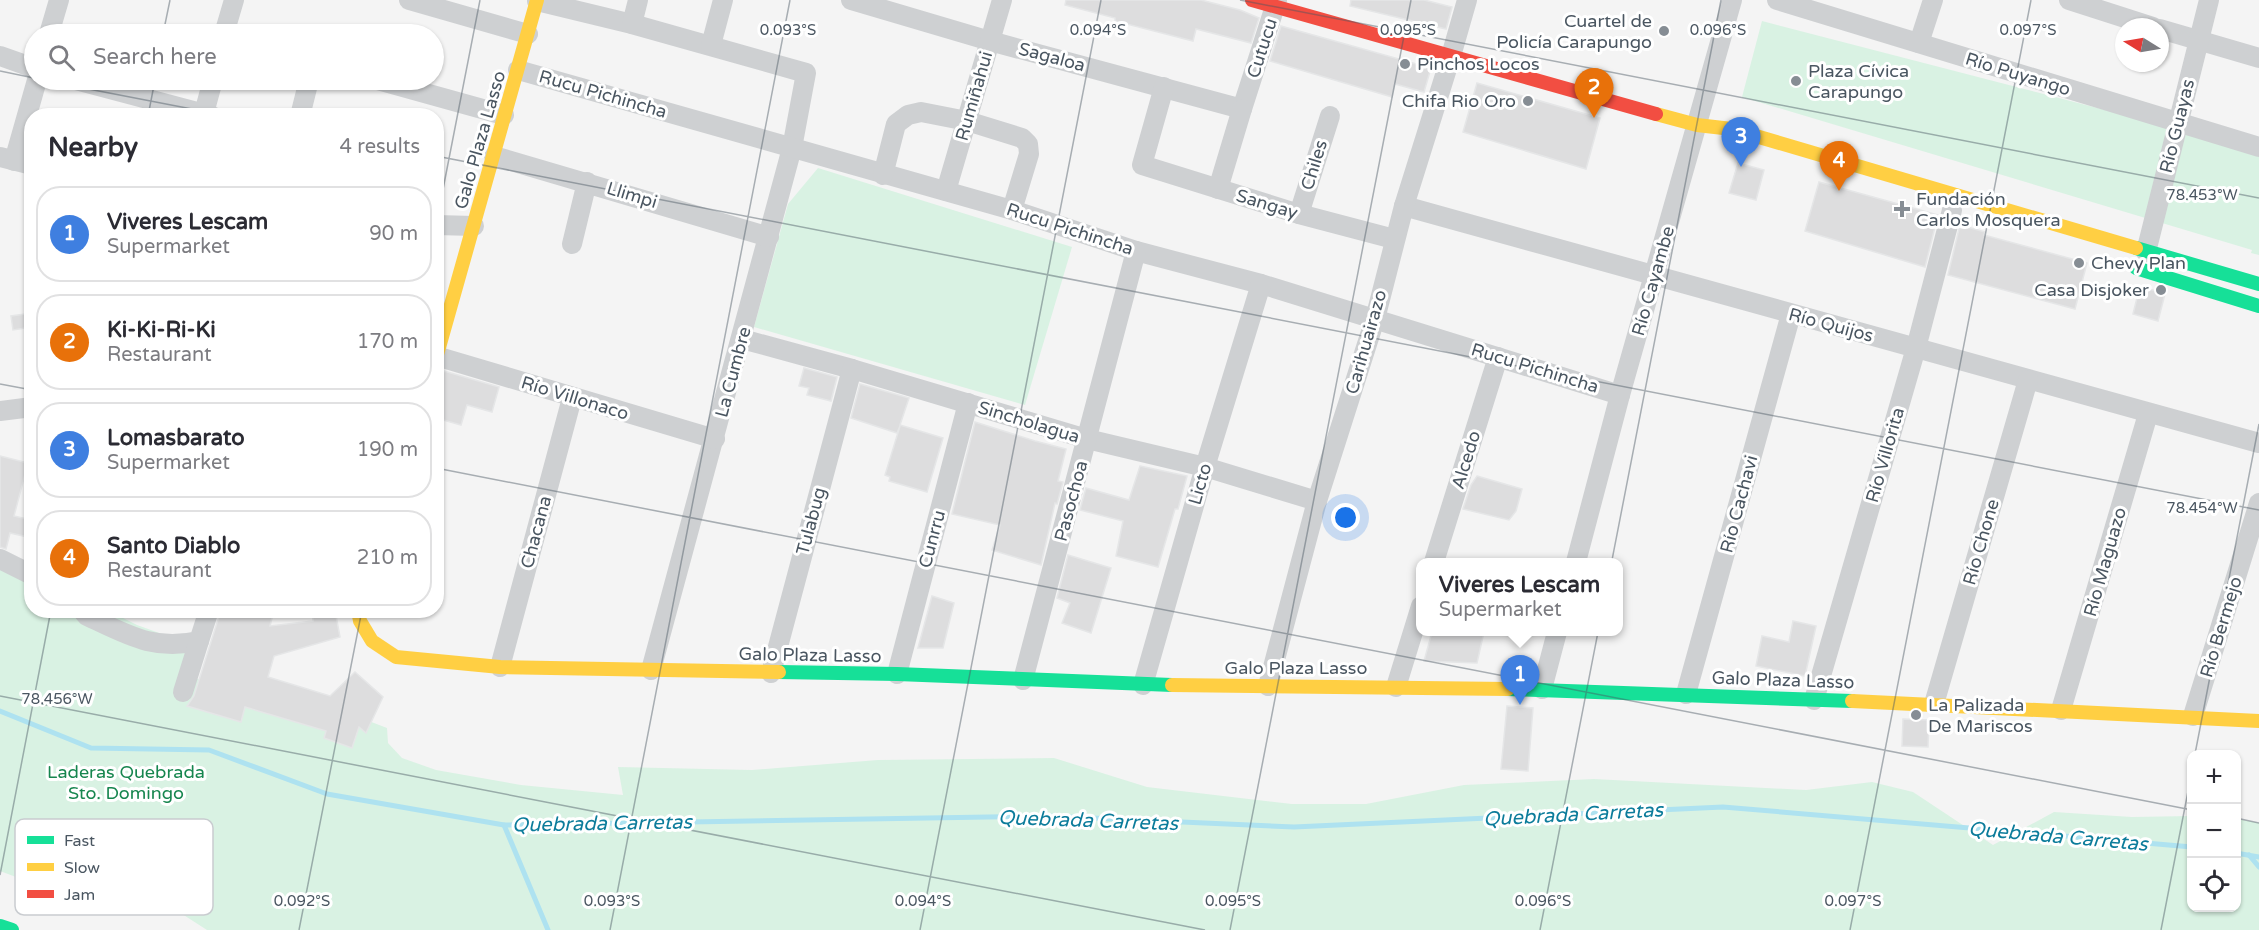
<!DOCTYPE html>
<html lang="en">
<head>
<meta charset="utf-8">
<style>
  :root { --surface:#fff; --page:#f2f2f3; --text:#2b2b33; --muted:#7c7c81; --line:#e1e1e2; --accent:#868d94 }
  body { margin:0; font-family:"Varela Round",sans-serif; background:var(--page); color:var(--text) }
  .controls { position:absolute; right:18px; bottom:18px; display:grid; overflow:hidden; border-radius:12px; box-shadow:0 2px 4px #0004 }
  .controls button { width:54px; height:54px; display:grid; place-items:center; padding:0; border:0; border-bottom:2px solid var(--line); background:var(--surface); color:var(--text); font:30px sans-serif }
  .compass { position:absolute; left:2115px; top:18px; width:54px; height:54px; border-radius:50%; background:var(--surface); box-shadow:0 2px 4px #0004; rotate:281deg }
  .you { position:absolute; left:1346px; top:518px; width:21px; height:21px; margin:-15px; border:4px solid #fff; border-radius:50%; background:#1a73e8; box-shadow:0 0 0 9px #1a73e833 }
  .badge { display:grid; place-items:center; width:39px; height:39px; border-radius:50%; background:var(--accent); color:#fff; font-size:20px; font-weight:700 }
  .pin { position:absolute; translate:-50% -50px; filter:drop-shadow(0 2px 3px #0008) }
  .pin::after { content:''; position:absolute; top:32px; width:21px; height:18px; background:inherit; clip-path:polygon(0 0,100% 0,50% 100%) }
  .popup { position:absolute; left:1416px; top:558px; width:207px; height:78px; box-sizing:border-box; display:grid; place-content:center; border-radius:12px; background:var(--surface); filter:drop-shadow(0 2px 4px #0005); font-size:20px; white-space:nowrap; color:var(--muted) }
  .popup b { font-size:22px; color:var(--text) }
  .popup::after { content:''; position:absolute; left:50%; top:100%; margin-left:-12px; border:12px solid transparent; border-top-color:var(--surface) }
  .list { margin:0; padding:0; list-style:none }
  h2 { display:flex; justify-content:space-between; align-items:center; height:78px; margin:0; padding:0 24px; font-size:26px }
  h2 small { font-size:20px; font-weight:400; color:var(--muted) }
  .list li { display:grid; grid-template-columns:39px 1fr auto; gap:18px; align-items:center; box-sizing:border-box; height:96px; margin:0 12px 12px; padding:0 12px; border:2px solid var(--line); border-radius:24px }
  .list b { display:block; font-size:22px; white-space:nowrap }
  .list p { margin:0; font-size:20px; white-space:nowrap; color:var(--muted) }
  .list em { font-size:20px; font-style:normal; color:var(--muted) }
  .icon { flex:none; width:33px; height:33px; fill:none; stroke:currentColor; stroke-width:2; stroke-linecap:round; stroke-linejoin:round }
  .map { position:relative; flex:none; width:2259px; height:930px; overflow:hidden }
  .search { position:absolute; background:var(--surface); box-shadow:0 2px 4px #0004; left:24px; top:24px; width:420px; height:66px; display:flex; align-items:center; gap:15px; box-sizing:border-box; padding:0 21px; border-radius:33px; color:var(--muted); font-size:22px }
  .panel { position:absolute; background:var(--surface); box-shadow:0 2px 4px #0004; left:24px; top:108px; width:420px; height:510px; border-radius:24px }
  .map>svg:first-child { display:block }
  .green { fill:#d9f2e3 }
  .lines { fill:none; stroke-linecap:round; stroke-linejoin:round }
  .stream { stroke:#aee2f0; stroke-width:5 }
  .building { fill:#ddddde; stroke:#e5e6e7; stroke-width:1.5 }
  .street { stroke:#ced0d2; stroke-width:20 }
  .fast { stroke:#16e098; stroke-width:14 }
  .slow { stroke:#ffcf43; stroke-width:14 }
  .jam { stroke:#f24e42; stroke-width:14 }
  .ticks { fill:none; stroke:#4a5661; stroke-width:1.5; stroke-opacity:0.45 }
  .poi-dot { fill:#868d94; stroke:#fff; stroke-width:2 }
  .labels { text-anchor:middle; stroke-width:6; stroke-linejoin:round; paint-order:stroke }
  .poi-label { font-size:18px; fill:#4a5661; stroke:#fff; text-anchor:start }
  .street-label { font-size:18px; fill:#4a5661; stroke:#fff }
  .park-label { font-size:18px; fill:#17864f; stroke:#fff }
  .water-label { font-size:20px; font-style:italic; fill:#0c7c9b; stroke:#fff }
  .key { fill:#fff; stroke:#c9ccd0; stroke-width:1.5 }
  .key-label { font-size:16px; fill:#4a5661 }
  .ticks-label { font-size:15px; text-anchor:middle; fill:#4a5661; stroke:#fff; stroke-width:6; stroke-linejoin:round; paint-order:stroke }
</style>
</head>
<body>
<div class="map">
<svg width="2259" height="930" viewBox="0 0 2259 930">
  <rect width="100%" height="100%" fill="#f4f4f4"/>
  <g class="green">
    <polygon points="1762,21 2259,150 2259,255 2251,253 2252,250 1742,97"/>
    <polygon points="818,168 1072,247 1025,405 754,327 788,204"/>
    <polygon points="0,553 31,570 32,610 109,611 137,625 187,643 183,664 193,677 251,701 262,680 387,728 388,743 402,758 436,770 521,785 623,795 618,767 752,770 878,760 1054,758 1147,787 1292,804 1366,804 1464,785 1594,779 1806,790 1872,782 1913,792 1993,845 2054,812 2132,817 2191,816 2192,908 2236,908 2237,819 2259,823 2259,930 207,930 179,912 142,914 48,889 0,871"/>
  </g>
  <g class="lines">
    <g class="stream">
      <polyline points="0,711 91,748 209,750 327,794 504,825 1047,816 1294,827 1723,807 2192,847"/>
      <polyline points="504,825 548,930"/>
      <polyline points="2236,853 2259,857"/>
      <polyline points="2249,855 2259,867"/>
    </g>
  </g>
  <g class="building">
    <polygon points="1066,0 1201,0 1240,10 1259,18 1251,43 1196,29 1193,41 1115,21 1115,18 1065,5"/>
    <polygon points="1351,0 1424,0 1452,7 1446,29 1350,6"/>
    <polygon points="1281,26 1431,68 1424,92 1395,84 1392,97 1270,61"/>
    <polygon points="1477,83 1600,118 1586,169 1463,132"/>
    <polygon points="1738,163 1764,170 1756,200 1729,193"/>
    <polygon points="1819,182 1938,215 1925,267 1805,231"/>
    <polygon points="1964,226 1985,232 1984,235 2087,263 2075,309 1948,275 1959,229"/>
    <polygon points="2140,286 2165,294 2158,321 2133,314"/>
    <polygon points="32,313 32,327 13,330 11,316"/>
    <polygon points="804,368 837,377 831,401 807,395 809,388 799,386"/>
    <polygon points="444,371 499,387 492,412 467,405 461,425 436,418 436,398"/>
    <polygon points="860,384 909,398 900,425 943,438 927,492 889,481 890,477 885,475 900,426 897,433 851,418"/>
    <polygon points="975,422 1035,441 1066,449 1058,481 1063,482 1057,504 1055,503 1041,565 992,550 1000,525 952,514"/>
    <polygon points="0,456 28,463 14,516 32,520 32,538 10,533 6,549 0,547"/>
    <polygon points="1140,466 1187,476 1178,509 1175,509 1158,567 1116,556 1123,521 1080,510 1086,488 1129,500"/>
    <polygon points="1477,476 1522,489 1516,511 1509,520 1463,509 1471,485"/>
    <polygon points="1068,555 1111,568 1091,633 1062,623 1070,603 1057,598"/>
    <polygon points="932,596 954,603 943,648 918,648"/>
    <polygon points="221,610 274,610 270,626 313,621 312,610 335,610 340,637 274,656 268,677 330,696 355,672 383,697 366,733 359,727 352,748 324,738 326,731 245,707 241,722 187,706 194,696"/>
    <polygon points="1793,621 1816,626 1805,676 1756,666 1762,636 1789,642"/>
    <polygon points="1432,632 1484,632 1477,663 1424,661"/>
    <polygon points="1507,706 1533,708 1528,771 1501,769"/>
    <polygon points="1903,719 1929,720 1928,747 1902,746"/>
  </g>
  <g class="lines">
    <g class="street">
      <polyline points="409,0 528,34"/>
      <polyline points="851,0 990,41 1242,109 1277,0"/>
      <polyline points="1777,0 2259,147"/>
      <polyline points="2069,0 2153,27"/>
      <polyline points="537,1 632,24 806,73 792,148 651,670"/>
      <polyline points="632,24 638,0"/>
      <polyline points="2160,29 2259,58"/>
      <polyline points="49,34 59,0"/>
      <polyline points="224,34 234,0"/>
      <polyline points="1919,43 1933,0"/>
      <polyline points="711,45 723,0"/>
      <polyline points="0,56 34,68"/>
      <polyline points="518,70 1012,210 1136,251 1261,284 1620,395"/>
      <polyline points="76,80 212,116"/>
      <polyline points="378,80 504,115"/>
      <polyline points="1164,87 1142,165 1299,214 1394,239"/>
      <polyline points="204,113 213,80"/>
      <polyline points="300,116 309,80"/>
      <polyline points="494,156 769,237"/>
      <polyline points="0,157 32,165"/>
      <polyline points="14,161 37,80"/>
      <polyline points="883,175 896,124 908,115 921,112 967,121 1022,138 1028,144 1029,154 1012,210"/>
      <polyline points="1218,189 1242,109"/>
      <polyline points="946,191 1002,0"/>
      <polyline points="1404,206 2259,443"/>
      <polyline points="1299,214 1330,116"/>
      <polyline points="436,225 474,226"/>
      <polyline points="572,244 587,182"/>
      <polyline points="2146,252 2209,0"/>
      <polyline points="742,339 852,369 1087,439 1205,467 1317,501"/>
      <polyline points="436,356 715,439"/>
      <polyline points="0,411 32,407"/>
      <polyline points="0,559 32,575"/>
      <polyline points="1434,562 1498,357"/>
      <polyline points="1576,562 1620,395 1732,0"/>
      <path d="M82,610L87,616C128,635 153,651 199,641L209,610"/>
      <polyline points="500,667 572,398"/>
      <polyline points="771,673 852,369"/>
      <polyline points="897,674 968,403"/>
      <polyline points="1023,680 1136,251"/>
      <polyline points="1143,685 1205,467 1261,284"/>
      <polyline points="1268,686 1317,501 1375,319 1404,206 1451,56 1467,0"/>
      <polyline points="1396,687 1421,606"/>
      <polyline points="1542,689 1557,632"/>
      <polyline points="183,692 199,641"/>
      <polyline points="1686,694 1791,314"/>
      <polyline points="1814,700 1916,348 1952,210"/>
      <polyline points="1934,704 2028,380"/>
      <polyline points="2061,710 2148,414"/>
      <polyline points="2193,716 2259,503"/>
    </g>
    <g class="fast">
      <polyline points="2136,248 2259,284"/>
      <polyline points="2136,268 2259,306"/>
      <polyline points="779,672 897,674 1172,685"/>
      <polyline points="1508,689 1852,701"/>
      <polyline points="0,926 12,930"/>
    </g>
    <g class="slow">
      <polyline points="1656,114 1697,125 1732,129 2136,248"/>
      <polyline points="436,358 537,0"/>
      <polyline points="358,610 360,621 372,641 396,657 500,667 779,672"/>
      <polyline points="1172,685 1508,689"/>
      <polyline points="1852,701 2259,721"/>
    </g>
    <polyline class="jam" points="1252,0 1656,114"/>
  </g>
  <path class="ticks" d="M1240,0L2259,198M163,34L170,0M0,71L34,78M42,80L228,116M148,116L155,80M436,156L2259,510M436,225L480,0M0,384L32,390M436,468L2192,810M0,696L1205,930M2195,754L2259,424M2236,818L2259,823M0,875L51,610M299,930L362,610M610,930L790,0M920,930L1101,0M1230,930L1411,0M1540,930L1721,0M1850,930L2031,0M2161,930L2192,771"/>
  <g class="poi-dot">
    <circle cx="1664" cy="31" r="6"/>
    <circle cx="1405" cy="64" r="6"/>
    <circle cx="1796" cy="81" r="6"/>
    <circle cx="1528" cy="101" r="6"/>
    <path d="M1899 200h6v6h6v6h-6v6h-6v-6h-6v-6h6z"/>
    <circle cx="2079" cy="263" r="6"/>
    <circle cx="2161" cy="290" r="6"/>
    <circle cx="1916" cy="715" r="6"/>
  </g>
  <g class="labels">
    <g class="poi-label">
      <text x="1652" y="27" text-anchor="end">Cuartel de<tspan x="1652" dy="21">Policía Carapungo</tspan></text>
      <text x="1417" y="70">Pinchos Locos</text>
      <text x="1808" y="77">Plaza Cívica<tspan x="1808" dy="21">Carapungo</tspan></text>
      <text x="1516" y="107" text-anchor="end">Chifa Rio Oro</text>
      <text x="1916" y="205">Fundación<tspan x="1916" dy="21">Carlos Mosquera</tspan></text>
      <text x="2091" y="269">Chevy Plan</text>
      <text x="2149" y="296" text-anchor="end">Casa Disjoker</text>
      <text x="1928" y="711">La Palizada<tspan x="1928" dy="21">De Mariscos</tspan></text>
    </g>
    <g class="street-label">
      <text transform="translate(1262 48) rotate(-72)" y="6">Cutucu</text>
      <text transform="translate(1052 57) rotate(15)" y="6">Sagaloa</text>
      <text transform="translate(2018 74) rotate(17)" y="6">Río Puyango</text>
      <text transform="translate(603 94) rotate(16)" y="6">Rucu Pichincha</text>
      <text transform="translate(974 96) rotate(-74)" y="6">Rumiñahui</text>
      <text transform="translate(2177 126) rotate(-76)" y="6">Río Guayas</text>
      <text transform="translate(480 140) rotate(-74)" y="6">Galo Plaza Lasso</text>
      <text transform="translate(1314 165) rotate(-73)" y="6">Chiles</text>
      <text transform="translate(632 195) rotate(17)" y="6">Llimpi</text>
      <text transform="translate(1267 204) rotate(17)" y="6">Sangay</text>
      <text transform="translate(1070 229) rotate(18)" y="6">Rucu Pichincha</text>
      <text transform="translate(1653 281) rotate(-74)" y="6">Río Cayambe</text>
      <text transform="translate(1831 325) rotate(15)" y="6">Río Quijos</text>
      <text transform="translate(1366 342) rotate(-74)" y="6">Carihuairazo</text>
      <text transform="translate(1535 368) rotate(17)" y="6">Rucu Pichincha</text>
      <text transform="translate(733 372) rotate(-75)" y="6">La Cumbre</text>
      <text transform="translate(575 398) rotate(17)" y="6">Río Villonaco</text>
      <text transform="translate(1029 422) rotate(17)" y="6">Sincholagua</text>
      <text transform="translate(1885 455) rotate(-74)" y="6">Río Villorita</text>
      <text transform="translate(1466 460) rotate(-73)" y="6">Alcedo</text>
      <text transform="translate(1200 484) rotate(-74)" y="6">Licto</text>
      <text transform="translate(1071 501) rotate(-75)" y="6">Pasochoa</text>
      <text transform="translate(1739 504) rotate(-75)" y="6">Río Cachavi</text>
      <text transform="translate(811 521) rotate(-75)" y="6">Tulabug</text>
      <text transform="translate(536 532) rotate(-75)" y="6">Chacana</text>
      <text transform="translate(932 539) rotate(-75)" y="6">Cunrru</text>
      <text transform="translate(1981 542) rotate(-74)" y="6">Río Chone</text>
      <text transform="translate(2105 562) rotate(-74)" y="6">Río Maguazo</text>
      <text transform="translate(2221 627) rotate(-73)" y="6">Río Bermejo</text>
      <text transform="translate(810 655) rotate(1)" y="6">Galo Plaza Lasso</text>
      <text x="1296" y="674">Galo Plaza Lasso</text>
      <text transform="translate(1783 680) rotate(2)" y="6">Galo Plaza Lasso</text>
    </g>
    <g class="park-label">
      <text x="126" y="778">Laderas Quebrada<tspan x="126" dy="21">Sto. Domingo</tspan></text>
    </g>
    <g class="water-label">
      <text transform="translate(1573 814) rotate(-3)" y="7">Quebrada Carretas</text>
      <text transform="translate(1088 820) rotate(2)" y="7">Quebrada Carretas</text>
      <text transform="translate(602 823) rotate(-1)" y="7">Quebrada Carretas</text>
      <text transform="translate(2058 836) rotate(5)" y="7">Quebrada Carretas</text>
    </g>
  </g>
  <rect x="15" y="819" width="198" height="96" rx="9" class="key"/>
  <rect x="27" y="836" width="27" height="8" fill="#16e098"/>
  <rect x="27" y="863" width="27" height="8" fill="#ffcf43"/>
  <rect x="27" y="890" width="27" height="8" fill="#f24e42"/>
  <g class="key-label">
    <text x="64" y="846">Fast</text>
    <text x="64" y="873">Slow</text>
    <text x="64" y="900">Jam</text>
  </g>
  <g class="ticks-label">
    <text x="788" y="35">0.093°S</text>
    <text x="1098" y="35">0.094°S</text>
    <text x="1408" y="35">0.095°S</text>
    <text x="1718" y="35">0.096°S</text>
    <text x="2028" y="35">0.097°S</text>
    <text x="2202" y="200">78.453°W</text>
    <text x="2202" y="513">78.454°W</text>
    <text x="57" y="704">78.456°W</text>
    <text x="302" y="906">0.092°S</text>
    <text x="612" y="906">0.093°S</text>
    <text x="923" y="906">0.094°S</text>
    <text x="1233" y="906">0.095°S</text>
    <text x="1543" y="906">0.096°S</text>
    <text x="1853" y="906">0.097°S</text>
  </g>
</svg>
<div class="controls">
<button>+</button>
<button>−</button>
<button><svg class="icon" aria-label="locate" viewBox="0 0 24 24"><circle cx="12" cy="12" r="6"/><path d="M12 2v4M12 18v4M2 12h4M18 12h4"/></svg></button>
</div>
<svg class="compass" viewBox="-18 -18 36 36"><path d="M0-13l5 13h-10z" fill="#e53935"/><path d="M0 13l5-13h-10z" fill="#7c7c81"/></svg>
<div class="you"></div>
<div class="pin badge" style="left:1520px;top:705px;background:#3f7fe0">1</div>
<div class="popup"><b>Viveres Lescam</b>Supermarket</div>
<div class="pin badge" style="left:1594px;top:118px;background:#e8710a">2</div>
<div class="pin badge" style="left:1741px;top:167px;background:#3f7fe0">3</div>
<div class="pin badge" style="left:1839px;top:191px;background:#e8710a">4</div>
<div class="search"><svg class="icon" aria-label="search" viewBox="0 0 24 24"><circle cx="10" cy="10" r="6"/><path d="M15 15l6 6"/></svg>Search here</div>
<section class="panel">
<h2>Nearby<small>4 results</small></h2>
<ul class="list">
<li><span class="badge" style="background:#3f7fe0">1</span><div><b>Viveres Lescam</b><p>Supermarket</p></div><em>90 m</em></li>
<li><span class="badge" style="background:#e8710a">2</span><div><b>Ki-Ki-Ri-Ki</b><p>Restaurant</p></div><em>170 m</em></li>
<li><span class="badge" style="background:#3f7fe0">3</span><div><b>Lomasbarato</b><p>Supermarket</p></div><em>190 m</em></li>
<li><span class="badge" style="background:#e8710a">4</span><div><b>Santo Diablo</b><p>Restaurant</p></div><em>210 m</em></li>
</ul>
</section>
</div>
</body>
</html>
